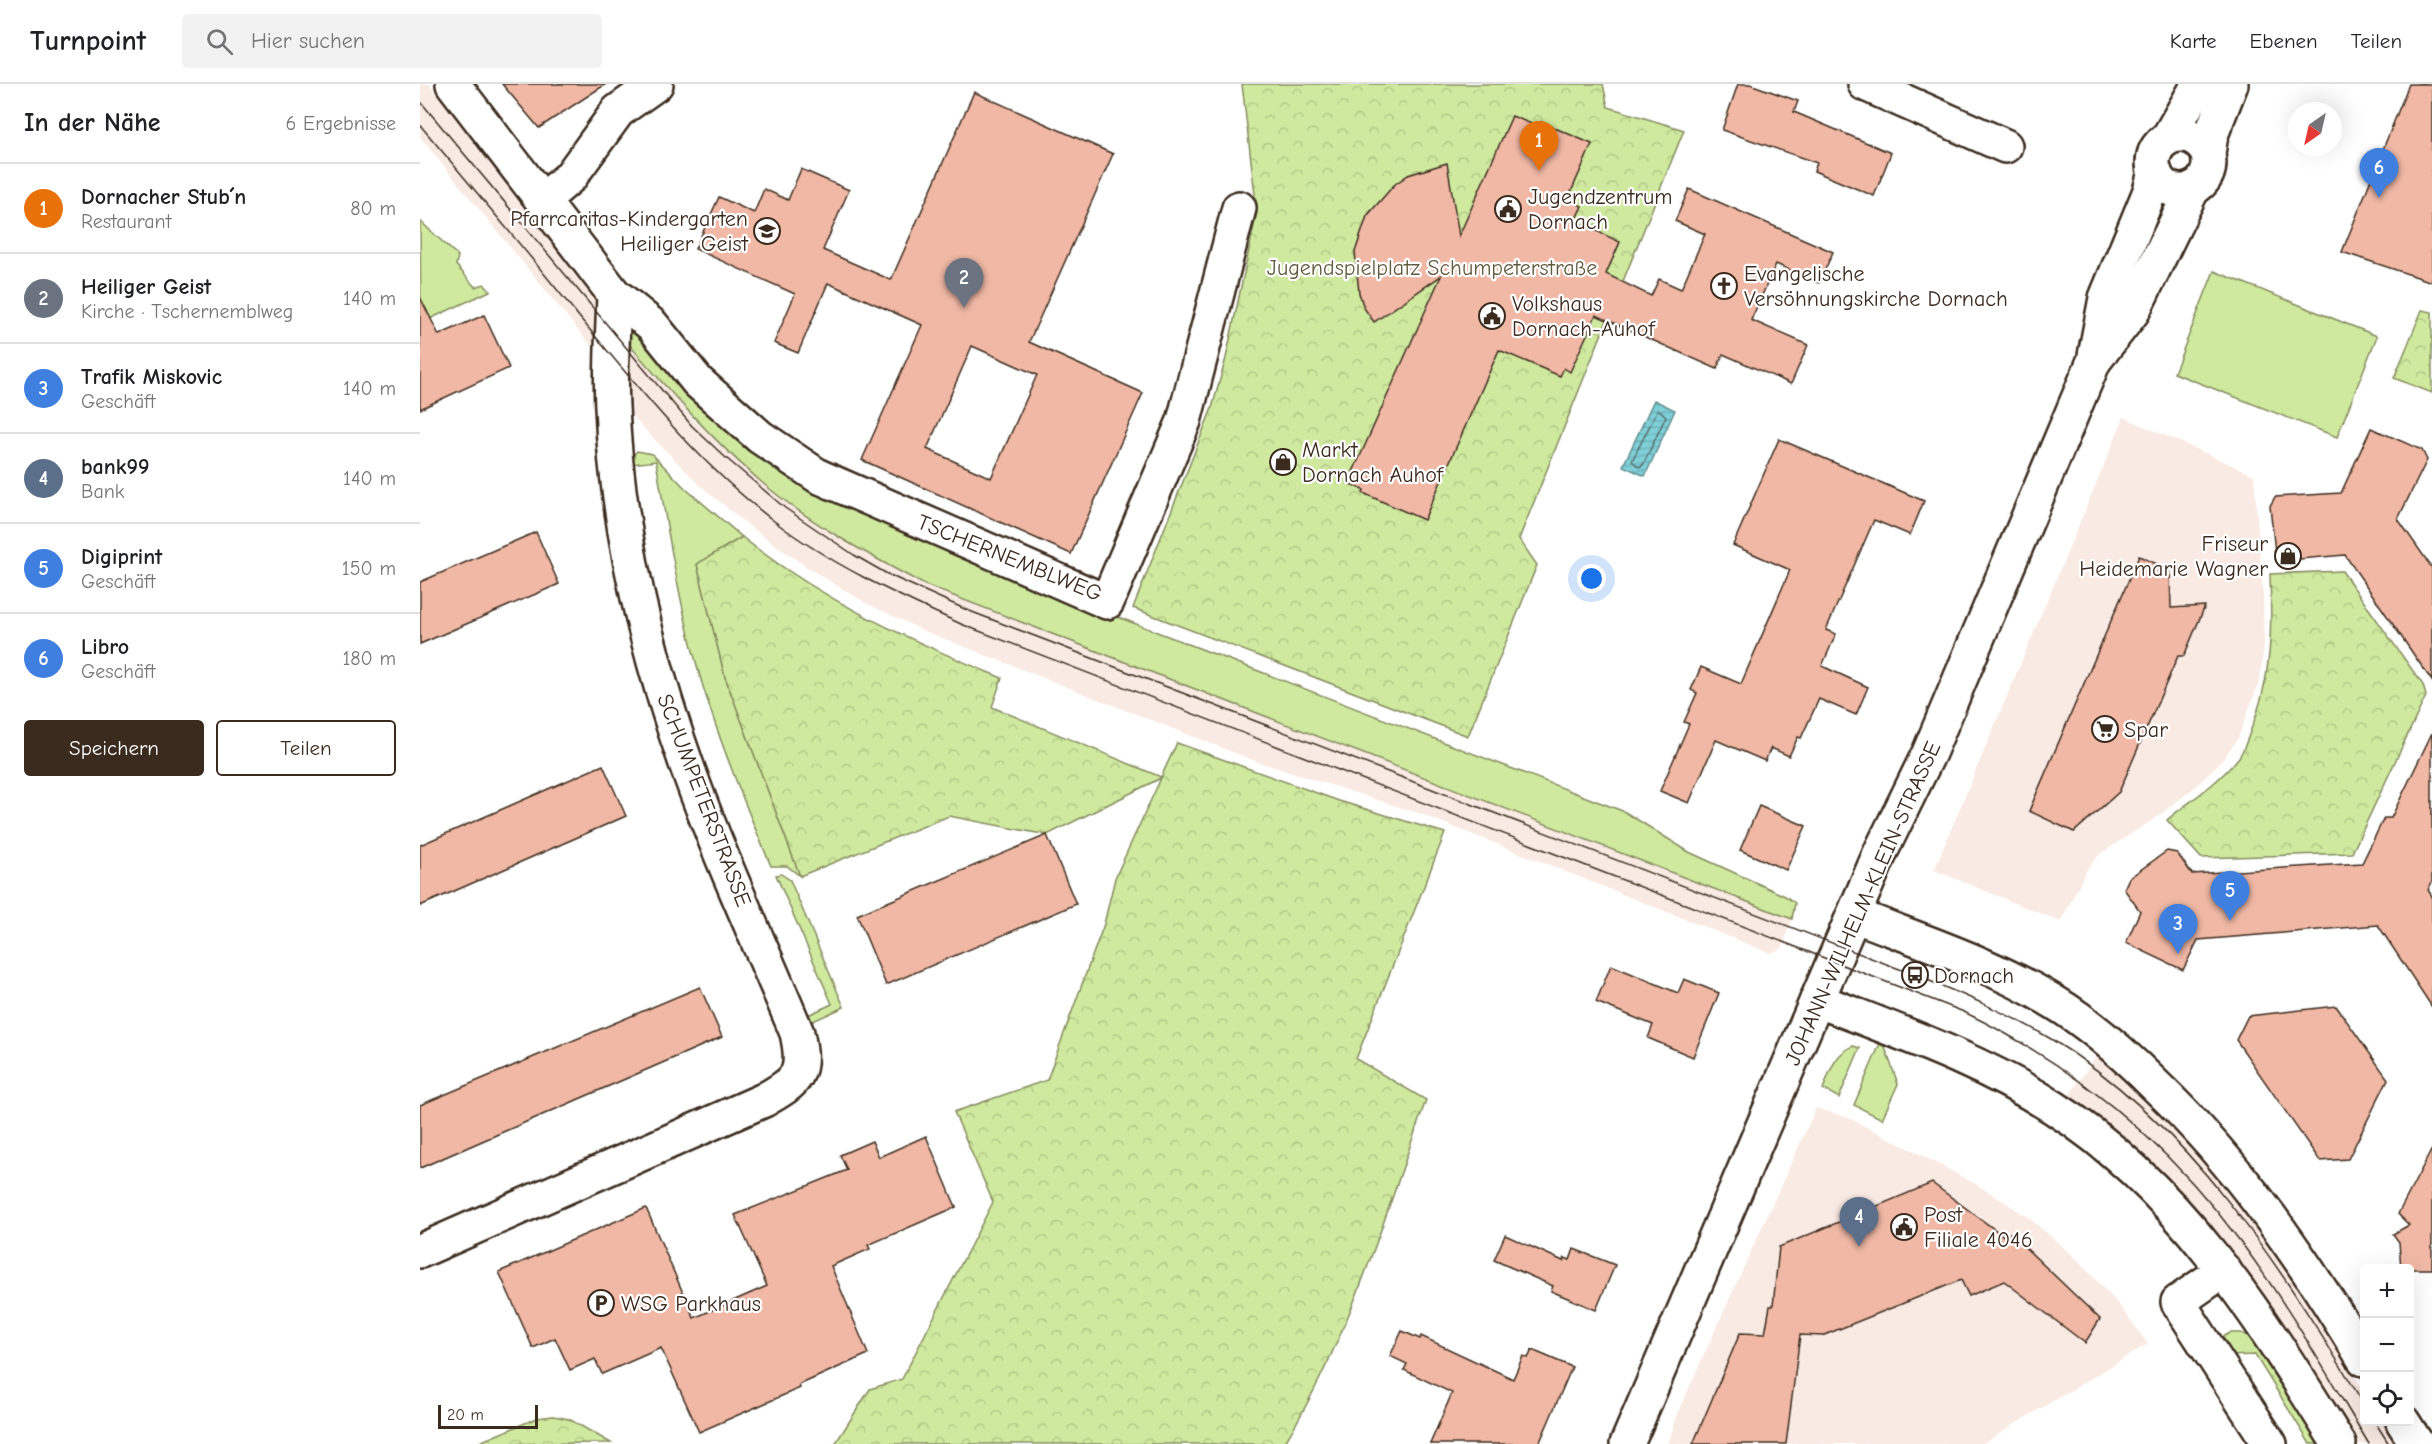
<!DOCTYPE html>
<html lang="de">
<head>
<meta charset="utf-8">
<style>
  :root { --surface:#fff; --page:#f2f2f2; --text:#202124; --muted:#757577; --line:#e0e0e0; --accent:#3b2a1e }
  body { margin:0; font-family:"Comic Neue",sans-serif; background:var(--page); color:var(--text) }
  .controls { position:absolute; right:18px; bottom:18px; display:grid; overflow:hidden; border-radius:6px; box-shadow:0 6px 24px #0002 }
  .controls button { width:54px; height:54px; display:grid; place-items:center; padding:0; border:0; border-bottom:2px solid var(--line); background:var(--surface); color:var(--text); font:30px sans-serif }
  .compass { position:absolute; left:1868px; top:18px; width:54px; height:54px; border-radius:50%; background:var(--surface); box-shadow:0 6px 24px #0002; rotate:214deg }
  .scale { position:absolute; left:18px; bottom:15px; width:100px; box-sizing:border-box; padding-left:6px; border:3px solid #3b2a1e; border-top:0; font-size:16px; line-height:21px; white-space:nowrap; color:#3b2a1e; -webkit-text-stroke:4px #fff; paint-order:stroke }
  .you { position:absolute; left:1172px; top:495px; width:21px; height:21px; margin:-15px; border:4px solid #fff; border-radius:50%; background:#1a73e8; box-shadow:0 0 0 9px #1a73e833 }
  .badge { display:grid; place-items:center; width:39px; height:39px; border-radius:50%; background:var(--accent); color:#fff; font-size:20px; font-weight:700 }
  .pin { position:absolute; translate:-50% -50px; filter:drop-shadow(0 2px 3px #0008) }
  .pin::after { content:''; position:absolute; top:32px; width:21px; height:18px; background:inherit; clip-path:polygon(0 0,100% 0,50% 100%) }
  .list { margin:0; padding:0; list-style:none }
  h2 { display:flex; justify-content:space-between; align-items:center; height:78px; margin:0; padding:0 24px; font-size:26px }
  h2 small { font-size:20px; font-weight:400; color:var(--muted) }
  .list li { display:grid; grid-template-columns:39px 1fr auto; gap:18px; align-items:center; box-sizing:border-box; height:90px; padding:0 24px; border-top:2px solid var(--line) }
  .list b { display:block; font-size:22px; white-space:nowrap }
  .list p { margin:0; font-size:20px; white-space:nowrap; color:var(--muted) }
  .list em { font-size:20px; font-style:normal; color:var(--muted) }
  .actions { display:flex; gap:12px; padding:18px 24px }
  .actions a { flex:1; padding:14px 0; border:2px solid var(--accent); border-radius:6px; text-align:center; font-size:21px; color:var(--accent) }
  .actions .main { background:var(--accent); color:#fff }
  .icon { flex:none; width:33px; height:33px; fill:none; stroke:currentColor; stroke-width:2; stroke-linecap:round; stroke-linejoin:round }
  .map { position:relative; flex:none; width:2012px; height:1360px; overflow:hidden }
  header { display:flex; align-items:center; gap:36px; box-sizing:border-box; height:84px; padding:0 30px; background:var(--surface); border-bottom:2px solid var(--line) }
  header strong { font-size:28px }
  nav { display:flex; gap:33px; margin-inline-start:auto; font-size:21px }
  .search { width:420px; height:54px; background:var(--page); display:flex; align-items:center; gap:15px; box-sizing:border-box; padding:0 21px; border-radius:6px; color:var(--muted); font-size:22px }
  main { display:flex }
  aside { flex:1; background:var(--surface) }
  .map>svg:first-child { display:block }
  .built { fill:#faeae4 }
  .grass { fill:#cfe99f; stroke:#858a5e; stroke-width:1.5 }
  .forest { fill:url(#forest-crowns); stroke:#858a5e; stroke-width:1.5 }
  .water { fill:url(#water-rules); stroke:#638d8e; stroke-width:1.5 }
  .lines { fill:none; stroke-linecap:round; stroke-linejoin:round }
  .shore { stroke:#566c68; stroke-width:1.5 }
  .building { fill:#f0b8a5; stroke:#3b2a1e; stroke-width:1.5; fill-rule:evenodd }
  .street-casing { stroke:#3b2a1e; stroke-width:38 }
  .secondary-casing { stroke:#3b2a1e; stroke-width:38 }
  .street { stroke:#fff; stroke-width:33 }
  .secondary { stroke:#fff; stroke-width:33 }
  .tram { stroke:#3b2a1e; stroke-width:1.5 }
  .labels { text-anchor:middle; stroke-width:4.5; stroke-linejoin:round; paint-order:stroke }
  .poi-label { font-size:22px; fill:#3b2a1e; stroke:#fff; text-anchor:start }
  .park-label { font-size:22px; fill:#605a3e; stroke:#fff }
  .street-label { font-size:22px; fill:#3b2a1e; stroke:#fff }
</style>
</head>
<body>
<header>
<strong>Turnpoint</strong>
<div class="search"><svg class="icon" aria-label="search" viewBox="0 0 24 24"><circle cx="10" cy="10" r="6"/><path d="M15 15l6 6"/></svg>Hier suchen</div>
<nav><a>Karte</a><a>Ebenen</a><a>Teilen</a></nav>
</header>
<main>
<aside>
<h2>In der Nähe<small>6 Ergebnisse</small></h2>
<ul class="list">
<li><span class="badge" style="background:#e8710a">1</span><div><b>Dornacher Stub´n</b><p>Restaurant</p></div><em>80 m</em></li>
<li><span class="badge" style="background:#6b7280">2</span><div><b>Heiliger Geist</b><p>Kirche · Tschernemblweg</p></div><em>140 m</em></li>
<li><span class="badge" style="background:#3f7fe0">3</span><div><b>Trafik Miskovic</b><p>Geschäft</p></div><em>140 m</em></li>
<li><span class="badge" style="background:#5c6f8a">4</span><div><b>bank99</b><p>Bank</p></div><em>140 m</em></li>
<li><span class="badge" style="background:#3f7fe0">5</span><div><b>Digiprint</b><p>Geschäft</p></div><em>150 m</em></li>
<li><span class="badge" style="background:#3f7fe0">6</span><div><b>Libro</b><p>Geschäft</p></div><em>180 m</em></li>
</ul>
<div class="actions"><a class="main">Speichern</a><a>Teilen</a></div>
</aside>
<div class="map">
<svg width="2012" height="1360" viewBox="0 0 2012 1360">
  <defs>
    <pattern id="forest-crowns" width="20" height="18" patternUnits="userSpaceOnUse" patternTransform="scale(1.5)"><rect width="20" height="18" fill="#cfe99f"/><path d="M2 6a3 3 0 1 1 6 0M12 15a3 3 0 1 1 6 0" fill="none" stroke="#b3c888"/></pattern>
    <pattern id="water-rules" width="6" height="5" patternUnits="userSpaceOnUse" patternTransform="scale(1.5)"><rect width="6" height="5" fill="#7ecfd8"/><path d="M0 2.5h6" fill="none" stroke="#6eb2b9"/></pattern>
  </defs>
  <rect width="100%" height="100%" fill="#fff"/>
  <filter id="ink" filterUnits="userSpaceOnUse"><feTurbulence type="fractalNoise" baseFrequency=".0167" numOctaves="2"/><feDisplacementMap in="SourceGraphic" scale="12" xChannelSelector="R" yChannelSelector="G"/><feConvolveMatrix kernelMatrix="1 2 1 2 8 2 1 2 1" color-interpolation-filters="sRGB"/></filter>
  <g filter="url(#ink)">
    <g class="built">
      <polygon points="0,0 9,0 171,203 176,221 172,263 0,53"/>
      <polygon points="207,258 275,337 341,398 401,442 505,501 1372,835 1362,865 1350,869 1001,730 838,678 502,546 446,519 388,484 328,441 283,404 233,354 213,333 206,314"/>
      <polygon points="1704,333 1834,391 1843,512 1844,560 1840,596 1818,654 1804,674 1775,703 1737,733 1680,770 1666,786 1641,838 1514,786"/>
      <polygon points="1677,971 1755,1045 1848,1156 1892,1221 1944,1308 1944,1338 1963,1338 1976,1360 1931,1360 1646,1016"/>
      <polygon points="1396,1024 1429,1034 1494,1067 1561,1103 1608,1133 1657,1175 1699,1221 1728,1260 1562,1360 1248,1360 1259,1326"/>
    </g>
    <g class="grass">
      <polygon points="0,137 38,172 36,181 55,203 64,200 70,207 1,239"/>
      <polygon points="1794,187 1957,252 1917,353 1754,289"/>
      <path d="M215,244L379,392L698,533L1205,728L1269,768L1365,812L1375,819L1372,835L505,501C447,470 389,439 339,396C291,354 249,307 207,258L209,249Z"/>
      <path d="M217,367L232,370L266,405L322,453L277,480L305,593L380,792L367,782H351C324,719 298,655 279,589C259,519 248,448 236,377L212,380V373Z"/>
      <polygon points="361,790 370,796 424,923 391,938 388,931 412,920 356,791"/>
      <polygon points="1462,955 1478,1000 1462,1035 1434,1021"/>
      <path d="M1433,962L1440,964L1419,1014L1403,1005C1410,988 1414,970 1433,962Z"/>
      <polygon points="1810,1249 1821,1249 1839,1256 1857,1293 1899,1360 1890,1360 1835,1271 1808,1272 1800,1254"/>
    </g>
    <g class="forest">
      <polygon points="822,0 1183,0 1188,23 1264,46 1099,455 1117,481 1048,652 713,524 792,324 806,274 837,128"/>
      <polygon points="2002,226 2012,228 2012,309 1974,294"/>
      <path d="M322,453C401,516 489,556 582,594L572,623L741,693L757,659L919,717L1025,749L936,975L1006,1016C965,1133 929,1254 864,1360H415L450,1305L482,1295L573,1118L534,1028L627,996L684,840L695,794L741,694L627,751L529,732L380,792L305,593L277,480Z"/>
      <path d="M1922,487L2003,601L2006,612L1932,769L1781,774L1747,736C1771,716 1800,698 1819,673C1824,666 1827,656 1830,648C1852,596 1852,545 1850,490Z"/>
      <polygon points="133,1332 149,1335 191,1359 55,1360 117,1334"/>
    </g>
    <polygon class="water" points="1234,316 1255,326 1225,392 1203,382"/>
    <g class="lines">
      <polygon class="shore" points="1238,325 1246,332 1223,381 1219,383 1212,377"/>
    </g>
    <g class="building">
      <polygon points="82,0 186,0 119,44"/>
      <polygon points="1318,0 1330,0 1378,17 1374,28 1471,69 1454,112 1394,87 1397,79 1302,46"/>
      <polygon points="1989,0 2012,0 2012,198 1922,168"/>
      <path d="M554,8L693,70L609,258L723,309L651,470L442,376L502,241L408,199L378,269L354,259L375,210L275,165L299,113L334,129L344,105L368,116L381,85L429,106L403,166L471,196ZM552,262L617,291L571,394L507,365Z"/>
      <polygon points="1092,32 1119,43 1121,38 1172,60 1148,115 1162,122 1155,137 1200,158 1186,190 1231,212 1239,195 1261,205 1285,150 1255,137 1269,105 1413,168 1399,199 1356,180 1331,236 1388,261 1371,300 1303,270 1297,285 1176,231 1150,288 1144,284 1140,292 1079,266 1004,436 943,409 944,406 928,399 1021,192 954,238 944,224 939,209 935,168 947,132 974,101 988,91 1027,79 1039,152"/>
      <polygon points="0,213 19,251 64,231 89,284 0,325"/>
      <polygon points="1951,344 2002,366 2007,376 1978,435 2012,484 2012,597 1925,471 1856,477 1850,422 1855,413 1921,409"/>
      <polygon points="1359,355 1504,417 1490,451 1454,436 1406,546 1416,550 1402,582 1448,603 1436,631 1399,615 1381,654 1378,653 1369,672 1351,664 1345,677 1296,656 1269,719 1240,707 1269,640 1264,638 1277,609 1271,606 1281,583 1321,600 1370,486 1313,461"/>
      <polygon points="116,448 139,500 0,560 0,498"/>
      <polygon points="1719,472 1750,486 1751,524 1785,522 1764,572 1758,572 1699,708 1654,748 1609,727"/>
      <polygon points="2012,649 2012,798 2008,806 2012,812 2012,923 1958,841 1778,856 1763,886 1706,859 1720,827 1704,805 1709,794 1747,767 1757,769 1772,790 1942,779 1964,734 1971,734"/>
      <polygon points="183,681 206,732 0,822 0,761"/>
      <polygon points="1339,722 1386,742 1366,786 1320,766"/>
      <polygon points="627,751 656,820 466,901 437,831"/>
      <polygon points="1191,881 1258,909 1264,895 1299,909 1273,973 1228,954 1233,941 1176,918"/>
      <polygon points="280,903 302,953 0,1084 0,1021"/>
      <polygon points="1916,922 1968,995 1928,1075 1900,1077 1816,956 1828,932"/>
      <polygon points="506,1052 536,1123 448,1161 450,1165 411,1182 448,1270 379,1301 380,1304 279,1348 241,1264 182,1290 175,1275 150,1286 135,1254 113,1264 79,1188 226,1124 274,1234 347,1202 315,1131 427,1086 420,1071 452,1057 459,1073"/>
      <polygon points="2012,1065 2012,1185 1981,1185 1979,1158 1973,1150 1989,1141 1978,1130"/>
      <polygon points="1512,1099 1585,1153 1590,1149 1680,1235 1665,1259 1584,1197 1549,1212 1541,1196 1402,1252 1380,1251 1366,1360 1273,1360 1320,1249 1345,1250 1350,1222 1353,1222 1359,1163"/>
      <polygon points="1085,1151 1143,1177 1145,1174 1150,1176 1154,1165 1195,1181 1176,1226 1131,1207 1133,1202 1074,1176"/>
      <polygon points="982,1247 1000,1255 1001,1252 1093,1295 1103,1272 1108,1274 1112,1266 1152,1283 1119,1360 1010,1360 1032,1309 984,1286 987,1280 970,1272"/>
    </g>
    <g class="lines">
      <defs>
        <g id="street">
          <polyline points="33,0 194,210 232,241 278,298 340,353 398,392 687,518 764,337 819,124"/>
          <polyline points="1445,0 1585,62"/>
          <polyline points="122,117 150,93 198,27 236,0"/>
          <path d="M0,1167L344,1016C378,997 386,990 377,949C341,862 300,775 268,685C227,570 197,445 192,323C190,285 193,247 194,210"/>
          <polyline points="1804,1186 1758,1218 1850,1360"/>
          <polyline points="1207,1360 1397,916"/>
        </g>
        <g id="secondary">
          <circle cx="1761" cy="79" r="28"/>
          <polyline points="1748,54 1779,0"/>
          <polyline points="1788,69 1791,51 1811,0"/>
          <path d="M1735,88L1730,107L1686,214L1674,277L1509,669L1461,767L1397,916C1478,948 1560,976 1633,1023C1761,1104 1841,1235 1919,1360"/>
          <polyline points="1677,273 1713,227 1773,104"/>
          <path d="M1434,831C1501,857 1572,880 1634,918C1672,941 1704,970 1735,1001C1819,1081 1884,1176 1944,1275"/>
          <polyline points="1983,1338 1997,1360"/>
        </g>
      </defs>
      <use href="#street" class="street-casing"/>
      <use href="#secondary" class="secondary-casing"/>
      <use href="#street" class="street"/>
      <use href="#secondary" class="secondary"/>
      <g class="tram">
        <path d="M0,17L235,298L272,342L306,374L365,424L434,471L469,491L547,526L1495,891C1542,910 1588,929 1631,955C1771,1040 1861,1184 1944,1320"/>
        <path d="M0,41C54,105 108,169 160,234C220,306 279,380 354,437C410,480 477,511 541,540L1544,928C1654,981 1747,1059 1820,1157C1868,1221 1908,1292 1949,1360"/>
        <polyline points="1955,1338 1969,1360"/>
      </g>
    </g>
  </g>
  <defs>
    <symbol id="civic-ring" viewBox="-11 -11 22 22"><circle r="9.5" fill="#fff" stroke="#3b2a1e" stroke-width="1.5"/><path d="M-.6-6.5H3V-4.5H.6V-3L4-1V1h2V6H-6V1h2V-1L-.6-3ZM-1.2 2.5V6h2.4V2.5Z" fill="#3b2a1e"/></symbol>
    <symbol id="school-ring" viewBox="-11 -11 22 22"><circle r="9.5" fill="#fff" stroke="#3b2a1e" stroke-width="1.5"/><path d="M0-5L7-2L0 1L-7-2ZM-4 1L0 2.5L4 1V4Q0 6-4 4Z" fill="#3b2a1e"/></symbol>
    <symbol id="church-ring" viewBox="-11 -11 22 22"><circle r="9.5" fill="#fff" stroke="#3b2a1e" stroke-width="1.5"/><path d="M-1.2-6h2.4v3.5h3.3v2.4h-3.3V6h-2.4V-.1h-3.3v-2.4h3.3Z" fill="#3b2a1e"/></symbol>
    <symbol id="shop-ring" viewBox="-11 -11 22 22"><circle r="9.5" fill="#fff" stroke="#3b2a1e" stroke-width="1.5"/><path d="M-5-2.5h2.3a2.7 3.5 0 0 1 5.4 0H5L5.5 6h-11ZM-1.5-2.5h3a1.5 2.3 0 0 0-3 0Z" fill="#3b2a1e"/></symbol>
    <symbol id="supermarket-ring" viewBox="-11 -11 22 22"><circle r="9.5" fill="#fff" stroke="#3b2a1e" stroke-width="1.5"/><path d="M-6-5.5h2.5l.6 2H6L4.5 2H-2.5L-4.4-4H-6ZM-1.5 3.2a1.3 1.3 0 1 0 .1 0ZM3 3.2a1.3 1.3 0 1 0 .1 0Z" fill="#3b2a1e"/></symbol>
    <symbol id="bus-ring" viewBox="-11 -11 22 22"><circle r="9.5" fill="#fff" stroke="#3b2a1e" stroke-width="1.5"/><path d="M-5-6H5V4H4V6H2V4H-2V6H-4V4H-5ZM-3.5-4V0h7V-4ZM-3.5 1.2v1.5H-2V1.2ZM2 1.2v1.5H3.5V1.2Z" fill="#3b2a1e"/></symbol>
    <symbol id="parking-ring" viewBox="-11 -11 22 22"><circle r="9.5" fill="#fff" stroke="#3b2a1e" stroke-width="1.5"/><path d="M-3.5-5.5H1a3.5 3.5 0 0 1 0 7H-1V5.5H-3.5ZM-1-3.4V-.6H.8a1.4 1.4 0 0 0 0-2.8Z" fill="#3b2a1e"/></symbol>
  </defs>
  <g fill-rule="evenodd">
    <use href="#civic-ring" x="1073" y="110" width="30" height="30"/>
    <use href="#school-ring" x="332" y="132" width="30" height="30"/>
    <use href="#church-ring" x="1289" y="187" width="30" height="30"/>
    <use href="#civic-ring" x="1057" y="217" width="30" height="30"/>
    <use href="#shop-ring" x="848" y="363" width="30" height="30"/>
    <use href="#shop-ring" x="1853" y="457" width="30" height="30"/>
    <use href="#supermarket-ring" x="1670" y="630" width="30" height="30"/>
    <use href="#bus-ring" x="1480" y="876" width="30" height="30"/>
    <use href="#civic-ring" x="1469" y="1128" width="30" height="30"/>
    <use href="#parking-ring" x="166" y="1204" width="30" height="30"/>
  </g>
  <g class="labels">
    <g class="poi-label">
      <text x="1108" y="120">Jugendzentrum<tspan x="1108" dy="25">Dornach</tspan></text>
      <text x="328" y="142" text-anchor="end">Pfarrcaritas-Kindergarten<tspan x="328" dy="25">Heiliger Geist</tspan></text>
      <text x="1324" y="197">Evangelische<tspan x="1324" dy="25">Versöhnungskirche Dornach</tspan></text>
      <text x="1092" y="227">Volkshaus<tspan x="1092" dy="25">Dornach-Auhof</tspan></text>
      <text x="882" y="373">Markt<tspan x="882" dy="25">Dornach Auhof</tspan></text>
      <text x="1848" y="467" text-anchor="end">Friseur<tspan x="1848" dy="25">Heidemarie Wagner</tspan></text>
      <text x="1704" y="653">Spar</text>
      <text x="1514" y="899">Dornach</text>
      <text x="1504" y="1138">Post<tspan x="1504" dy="25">Filiale 4046</tspan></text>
      <text x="201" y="1227">WSG Parkhaus</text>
    </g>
    <g class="park-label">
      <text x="1012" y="191">Jugendspielplatz Schumpeterstraße</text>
    </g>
    <g class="street-label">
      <text transform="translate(590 473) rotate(22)" y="8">TSCHERNEMBLWEG</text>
      <text transform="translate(285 716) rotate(69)" y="8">SCHUMPETERSTRASSE</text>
      <text transform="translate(1442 819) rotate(-66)" y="8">JOHANN-WILHELM-KLEIN-STRASSE</text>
    </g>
  </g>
</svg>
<div class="controls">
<button>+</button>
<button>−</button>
<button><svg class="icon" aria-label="locate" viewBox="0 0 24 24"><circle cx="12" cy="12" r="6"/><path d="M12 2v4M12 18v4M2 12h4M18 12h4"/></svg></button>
</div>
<svg class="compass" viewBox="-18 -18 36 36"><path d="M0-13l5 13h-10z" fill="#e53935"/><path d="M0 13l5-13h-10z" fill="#757577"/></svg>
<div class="scale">20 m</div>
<div class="you"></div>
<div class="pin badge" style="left:1119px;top:87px;background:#e8710a">1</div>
<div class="pin badge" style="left:544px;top:224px;background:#6b7280">2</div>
<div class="pin badge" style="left:1758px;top:870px;background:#3f7fe0">3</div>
<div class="pin badge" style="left:1439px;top:1163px;background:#5c6f8a">4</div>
<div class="pin badge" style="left:1810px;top:837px;background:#3f7fe0">5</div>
<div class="pin badge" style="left:1959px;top:114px;background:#3f7fe0">6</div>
</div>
</main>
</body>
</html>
